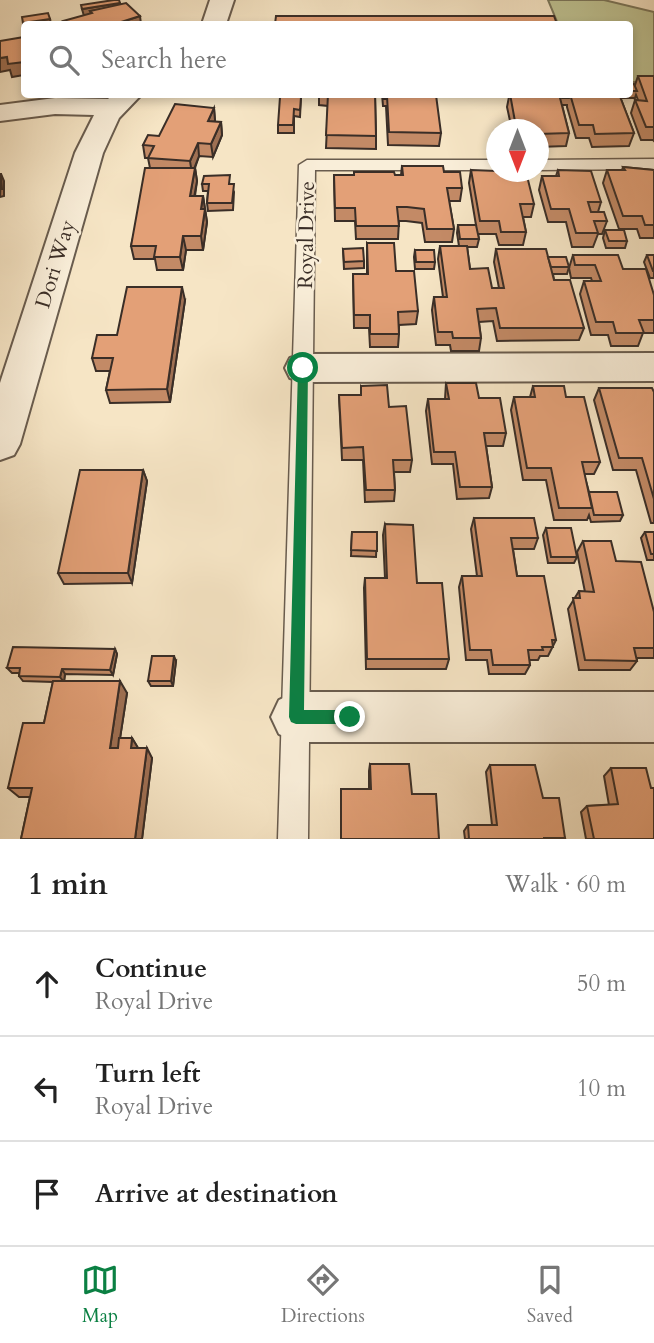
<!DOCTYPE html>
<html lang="en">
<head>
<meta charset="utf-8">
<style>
  :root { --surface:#fff; --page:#f6f6f6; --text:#222; --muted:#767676; --line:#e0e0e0; --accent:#0b8043 }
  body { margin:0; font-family:Cardo,serif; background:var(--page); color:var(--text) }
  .compass { position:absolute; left:486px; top:119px; width:63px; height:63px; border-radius:50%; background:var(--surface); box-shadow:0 4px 10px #0003; rotate:180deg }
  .stop { position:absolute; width:21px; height:21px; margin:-16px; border:5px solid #0b8043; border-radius:50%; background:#fff }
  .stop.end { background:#0b8043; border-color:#fff; box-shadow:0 2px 7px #0008 }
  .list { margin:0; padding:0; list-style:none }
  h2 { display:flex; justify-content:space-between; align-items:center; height:91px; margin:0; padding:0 28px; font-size:30px }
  h2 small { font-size:23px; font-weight:400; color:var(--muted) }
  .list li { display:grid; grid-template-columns:46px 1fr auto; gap:21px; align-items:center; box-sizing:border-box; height:105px; padding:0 28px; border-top:2px solid var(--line) }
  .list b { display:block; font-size:26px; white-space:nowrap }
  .list p { margin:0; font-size:23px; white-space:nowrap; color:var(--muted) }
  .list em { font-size:23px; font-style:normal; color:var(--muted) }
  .icon { flex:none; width:38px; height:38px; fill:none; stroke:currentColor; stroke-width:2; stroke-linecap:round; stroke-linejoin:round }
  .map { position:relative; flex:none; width:654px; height:839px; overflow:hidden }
  .search { position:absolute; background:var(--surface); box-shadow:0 4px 10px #0003; left:21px; right:21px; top:21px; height:77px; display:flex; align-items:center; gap:18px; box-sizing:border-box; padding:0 24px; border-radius:7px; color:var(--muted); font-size:26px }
  .sheet { height:406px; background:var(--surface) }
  nav { display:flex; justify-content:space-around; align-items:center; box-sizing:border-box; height:98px; border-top:2px solid var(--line); background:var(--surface); font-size:19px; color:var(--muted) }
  nav a { display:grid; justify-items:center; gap:4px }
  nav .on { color:var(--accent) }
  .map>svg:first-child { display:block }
  .green { fill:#bfc393; stroke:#7c785d; stroke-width:2 }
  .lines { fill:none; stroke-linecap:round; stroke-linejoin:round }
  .lane-casing { stroke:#695c4e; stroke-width:3 }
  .street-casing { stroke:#695c4e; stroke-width:4 }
  .lane { fill:#f9eed9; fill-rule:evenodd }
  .street { fill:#f9eed9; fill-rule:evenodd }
  .wall { fill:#c38a66; stroke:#3a2e27; stroke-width:2 }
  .shaded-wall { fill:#9f7053; stroke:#3a2e27; stroke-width:2 }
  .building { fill:#e3a077; stroke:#3a2e27; stroke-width:2 }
  .route { fill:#0b8043 }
  .labels { text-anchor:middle; stroke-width:5; stroke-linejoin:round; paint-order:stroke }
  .street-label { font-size:21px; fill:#3a2e27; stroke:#f9eed9 }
</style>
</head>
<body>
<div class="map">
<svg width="654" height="839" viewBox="0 0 654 839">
  <rect width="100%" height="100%" fill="#f6e5c5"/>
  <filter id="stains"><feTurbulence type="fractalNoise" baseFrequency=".00286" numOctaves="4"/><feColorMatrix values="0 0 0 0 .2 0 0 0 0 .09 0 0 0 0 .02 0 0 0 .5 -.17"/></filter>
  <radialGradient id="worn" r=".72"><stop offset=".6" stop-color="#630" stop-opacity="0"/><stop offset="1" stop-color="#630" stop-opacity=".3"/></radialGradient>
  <polygon class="green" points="548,0 604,0 654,12 654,82 630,82 630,24 558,24"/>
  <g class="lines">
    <defs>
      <g id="lane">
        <polygon points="654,159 654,169 538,170 538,160"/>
        <polygon points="307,160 496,160 496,170 315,170 308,839 278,839 299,165"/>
      </g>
      <g id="street">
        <polygon points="210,0 234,0 226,24 202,24"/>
        <polygon points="113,94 142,94 119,118 103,153 20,444 14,455 0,460 0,383 75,153 94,115 55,114 0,121 0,105 55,98 108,99"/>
        <polygon points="654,353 654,381 303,382 290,378 285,368 290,358 303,354"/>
        <polygon points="296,692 654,692 654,742 296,742 279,734 271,717 279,700"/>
      </g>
    </defs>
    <use href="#lane" class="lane-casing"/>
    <use href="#street" class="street-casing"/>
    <use href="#lane" class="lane"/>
    <use href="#street" class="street"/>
  </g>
  <g class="wall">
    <polygon points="638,76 654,76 654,141 653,140 641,140 631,113 635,100 638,100 636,95 635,98 622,98 620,94 629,94 629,84 635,85"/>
    <rect x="302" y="94" width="13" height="2"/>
    <polygon points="319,94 375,94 376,136 376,149 326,148 328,106 319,105"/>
    <polygon points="382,94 395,94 395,96 398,96 398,94 421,94 441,133 439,146 388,145 386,106 383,106"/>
    <polygon points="497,94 619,94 634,133 629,146 592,147 589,138 576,138 567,107 567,105 562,105 569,133 566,146 538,147 538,130 512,130 507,107 509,97 498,97"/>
    <polygon points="301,97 300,117 294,116 294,133 278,133 278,125"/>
    <polygon points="214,108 215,122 221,122 222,135 213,157 199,156 195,168 197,181 195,196 203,196 207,222 203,250 186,250 183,270 157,270 155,259 134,259 131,246 150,168 148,158 145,158 143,145"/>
    <polygon points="402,166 444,172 462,188 460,201 449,201 454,229 452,242 425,242 422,223 406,221 399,221 398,239 356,239 355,221 335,221 334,175 401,175"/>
    <polygon points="623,167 654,170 654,238 640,238 637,229 619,229 603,183 607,170 622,170"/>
    <polygon points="471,170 534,204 531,217 523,217 526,232 523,245 499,245 496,234 478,234 479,239 477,247 467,247 470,269 492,288 499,288 494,262 496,249 548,257 569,267 567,274 553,274 554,280 584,328 579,340 497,341 493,321 479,322 481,338 479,351 451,351 450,345 436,345 432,310 434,297 443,297 438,259 440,246 459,246 457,233 458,225 476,225 469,183"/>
    <polygon points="558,170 601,202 598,212 607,221 602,234 598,234 593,247 572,247 566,222 548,222 539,190 542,176 556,176"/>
    <polygon points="202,184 230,184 234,192 233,210 208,211 207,203 208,191 203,191"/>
    <polygon points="605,230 627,241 625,248 606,248 603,238"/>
    <polygon points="367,243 396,271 418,311 416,324 399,325 399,334 398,347 370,347 369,328 354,328 353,274 367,274"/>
    <polygon points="343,249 364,261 364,268 344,269"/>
    <polygon points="415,250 435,262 434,269 415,269 414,257"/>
    <polygon points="573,255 623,269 654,295 654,333 643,333 638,346 611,346 608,335 591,335 580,294 584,281 592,281 591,278 571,278 569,268"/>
    <polygon points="647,255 654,255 654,278 650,278 644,262"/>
    <polygon points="185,300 170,402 110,403 106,390 110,371 96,371 92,358 117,335"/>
    <polygon points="446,383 479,398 506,433 503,446 486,446 492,487 489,498 457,499 453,464 432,464 426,411 428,399 445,399"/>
    <polygon points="361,386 389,407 412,460 410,472 394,472 395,490 394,501 365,502 363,460 342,460 339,395 361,395"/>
    <polygon points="533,386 566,397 600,462 594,474 584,474 589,492 623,515 620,521 591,522 589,515 587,520 554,520 546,480 523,480 511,410 514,397 530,397"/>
    <polygon points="599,388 654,392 654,523 651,523 636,470 613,470 594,400"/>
    <polygon points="143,470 147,481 132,583 64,584 58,573"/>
    <polygon points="474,518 538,538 534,549 513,549 517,576 556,640 548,656 540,656 538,660 529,660 530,665 525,674 489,674 487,660 466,660 459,587 462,576 477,576 471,529"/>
    <polygon points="385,524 417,583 449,659 446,669 366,669 364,588 365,578 385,578 383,535"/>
    <polygon points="546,528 577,557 574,563 548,563 543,535"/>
    <polygon points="352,532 377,532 376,557 351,556"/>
    <polygon points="645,532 654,532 654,560 647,560 641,538"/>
    <polygon points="583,541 616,561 654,612 654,658 637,658 637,661 630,670 579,670 568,609 579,591 585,592 577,552"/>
    <polygon points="115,649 117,654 113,675 65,674 64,681 127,693 120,738 132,738 138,748 152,758 142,839 21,839 30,797 19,797 8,788 44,723 53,682 23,681 19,676 19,673 12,673 7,668"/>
    <polygon points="176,661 173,686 151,686 148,681"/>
    <polygon points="370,764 412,794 369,789 369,771"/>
    <polygon points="490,765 543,798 565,838 563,839 465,839 464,831 468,825 492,825 486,772"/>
    <polygon points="611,768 651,788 654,839 586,839 581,812 587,806 609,805 604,776"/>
  </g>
  <g class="shaded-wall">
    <polygon points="120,3 122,9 90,11 91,14 84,16 82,9"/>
    <polygon points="140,16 141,24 118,24 118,23"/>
    <polygon points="50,19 51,24 24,24 24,29 23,23"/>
    <polygon points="7,57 24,62 24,75 12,77 10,70 0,72 0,58"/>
    <polygon points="214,108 215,120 210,134 208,121"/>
    <polygon points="221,122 222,135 213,157 211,144"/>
    <polygon points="198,143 199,156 192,174 190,161"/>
    <polygon points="195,168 197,181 192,209 190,196"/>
    <polygon points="1,174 4,181 4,196 0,197"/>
    <polygon points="203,196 205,209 201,209"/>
    <polygon points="205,209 207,222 203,250 201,236"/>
    <polygon points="183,236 186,250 183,270 180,257"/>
    <polygon points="182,287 185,300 170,402 167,389"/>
    <polygon points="143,470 147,481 132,583 128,573"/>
    <polygon points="115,649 117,654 113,675 110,670"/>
    <polygon points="174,656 176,661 173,686 171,681"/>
    <polygon points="62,669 65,674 64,682 60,677"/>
    <polygon points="120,681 127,693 117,758 110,748"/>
    <polygon points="132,738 138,748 131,748"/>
    <polygon points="147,748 152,758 142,839 135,839"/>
  </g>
  <g class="building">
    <polygon points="114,0 119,0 120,3 82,9 81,5"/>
    <polygon points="126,3 140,16 118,23 120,24 66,24 63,21 92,13 90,11"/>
    <polygon points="48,13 50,19 23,23 22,17"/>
    <polygon points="276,16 554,16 557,24 275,24"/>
    <polygon points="24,37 24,62 8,64 7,57 0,58 0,41"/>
    <polygon points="638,76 654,76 654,127 646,127 635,100 647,101"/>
    <polygon points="629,84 634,84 637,91 629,91"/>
    <polygon points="328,94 375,94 376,136 326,135"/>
    <polygon points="383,94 395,94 395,96 387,96 387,99 383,99"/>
    <polygon points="400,94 436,95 441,133 389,132 387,96 400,96"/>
    <polygon points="510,94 559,94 569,133 538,134 538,130 528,130 527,127 516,127"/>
    <polygon points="560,94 570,94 569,98 562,98"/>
    <polygon points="570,94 619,94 634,133 595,134 593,125 579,125"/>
    <polygon points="280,97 301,97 300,110 294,109 293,125 278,125"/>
    <polygon points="175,104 214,108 208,121 221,122 211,144 198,143 190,161 148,158 154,146 143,145 148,135 159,136"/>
    <polygon points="402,166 443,166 444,172 460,172 462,188 447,188 454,229 427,229 424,209 407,207 397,207 399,226 356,226 355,208 335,208 334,175 354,175 354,172 394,172 395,175 403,175"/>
    <polygon points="623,167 654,170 654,225 645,225 642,216 623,216 607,170 625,170"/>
    <polygon points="145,168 195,168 190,196 203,196 201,209 205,209 201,236 183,236 180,257 154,257 156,246 131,246"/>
    <polygon points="471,170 526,172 534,204 520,204 526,232 501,232 499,221 480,221"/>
    <polygon points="558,170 591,171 601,202 588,202 591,212 604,212 607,221 594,221 598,233 576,233 569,209 551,209 542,176 559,176"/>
    <polygon points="0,174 1,174 2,189 0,189"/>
    <polygon points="230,175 229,184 234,184 232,203 207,203 209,184 202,184 204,176"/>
    <polygon points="458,225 476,225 479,239 460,239"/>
    <polygon points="605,230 624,230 627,241 609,241"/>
    <polygon points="367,243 394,243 396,271 414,271 418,311 398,312 399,334 370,334 370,315 354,315 353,274 368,274"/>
    <polygon points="440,246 467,246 470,269 488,268 492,288 504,288 496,249 546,249 554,280 570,280 584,328 500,328 496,308 477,309 481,338 453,338 452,332 438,332 434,297 447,297"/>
    <polygon points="363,248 364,261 344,262 343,249"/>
    <polygon points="415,250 434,250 435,262 416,262"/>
    <polygon points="573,255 618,255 623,269 646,269 654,295 654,320 639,320 644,333 616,333 613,322 596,322 584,281 601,281 595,265 575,265"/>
    <polygon points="647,255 654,255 654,271 653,271"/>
    <polygon points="548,257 566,257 569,267 551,267"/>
    <polygon points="127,287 182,287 167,389 106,390 113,358 92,358 97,335 117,335"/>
    <polygon points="446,383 476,383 479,398 500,398 506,433 484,433 492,487 460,487 455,452 434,452 428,399 449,399"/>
    <polygon points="387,385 389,407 406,406 412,460 393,460 395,490 366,490 363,447 342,448 339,395 361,395 361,386"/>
    <polygon points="533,386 564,386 566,397 584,397 600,462 582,462 592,508 559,508 551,468 527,468 514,397 535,397"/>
    <polygon points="599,388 652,388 654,392 654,499 642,458 619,458"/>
    <polygon points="80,470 143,470 128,573 58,573"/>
    <polygon points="589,492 617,492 623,515 594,515"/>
    <polygon points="474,518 534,518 538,538 511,538 517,576 544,576 556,640 552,640 553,647 542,647 543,650 528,650 530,665 493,665 491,650 470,650 462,576 482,576"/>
    <polygon points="385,524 413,525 417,583 442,583 449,659 367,659 365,578 387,578"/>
    <polygon points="546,528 571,528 577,557 551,557"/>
    <polygon points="352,532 377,532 377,551 351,550"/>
    <polygon points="645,532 654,532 654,554 651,554"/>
    <polygon points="583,541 611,541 616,561 641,562 654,612 654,648 634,648 637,661 585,660 573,598 580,598 579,591 594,592"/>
    <polygon points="13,647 115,649 110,670 62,669 60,677 19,676 20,668 7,668"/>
    <polygon points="152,656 174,656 171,681 148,681"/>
    <polygon points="53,681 120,681 110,748 118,748 119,738 132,738 131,748 147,748 135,839 21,839 32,788 8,788 23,723 44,723"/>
    <polygon points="370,764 409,764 412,794 436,794 439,839 341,839 341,789 371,789"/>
    <polygon points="490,765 535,765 543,798 559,798 565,838 544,838 544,839 469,839 468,825 497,825"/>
    <polygon points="611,768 646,768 651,788 654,788 654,839 594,839 587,806 618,804"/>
  </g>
  <polygon class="route" points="303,364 308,368 304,710 350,710 355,712 357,717 355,722 350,724 296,724 291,722 289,717 298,368"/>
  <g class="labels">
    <g class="street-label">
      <text transform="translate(306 235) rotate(-89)" y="7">Royal Drive</text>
      <text transform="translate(55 264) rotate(-73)" y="7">Dori Way</text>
    </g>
  </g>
  <rect width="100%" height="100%" filter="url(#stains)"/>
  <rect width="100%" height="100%" fill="url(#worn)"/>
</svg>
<svg class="compass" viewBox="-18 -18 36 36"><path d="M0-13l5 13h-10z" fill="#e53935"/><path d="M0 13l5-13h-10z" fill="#767676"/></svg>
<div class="stop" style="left:303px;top:368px"></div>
<div class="stop end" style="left:350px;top:717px"></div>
<div class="search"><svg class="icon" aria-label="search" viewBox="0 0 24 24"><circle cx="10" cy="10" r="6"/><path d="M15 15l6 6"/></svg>Search here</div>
</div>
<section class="sheet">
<h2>1 min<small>Walk · 60 m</small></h2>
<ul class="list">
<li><svg class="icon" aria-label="ahead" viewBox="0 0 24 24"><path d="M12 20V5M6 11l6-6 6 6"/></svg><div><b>Continue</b><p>Royal Drive</p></div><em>50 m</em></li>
<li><svg class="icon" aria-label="left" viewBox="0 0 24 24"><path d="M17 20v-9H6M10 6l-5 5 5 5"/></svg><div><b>Turn left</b><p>Royal Drive</p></div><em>10 m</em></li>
<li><svg class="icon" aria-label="arrive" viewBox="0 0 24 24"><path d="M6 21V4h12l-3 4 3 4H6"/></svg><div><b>Arrive at destination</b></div></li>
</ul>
</section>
<nav>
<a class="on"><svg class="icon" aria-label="map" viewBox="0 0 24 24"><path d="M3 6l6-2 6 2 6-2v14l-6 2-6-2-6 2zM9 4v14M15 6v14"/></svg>Map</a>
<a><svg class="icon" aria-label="directions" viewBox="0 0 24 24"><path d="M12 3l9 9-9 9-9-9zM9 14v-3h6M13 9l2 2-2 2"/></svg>Directions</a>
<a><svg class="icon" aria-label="saved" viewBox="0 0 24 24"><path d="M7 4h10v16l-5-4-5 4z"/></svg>Saved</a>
</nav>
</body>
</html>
